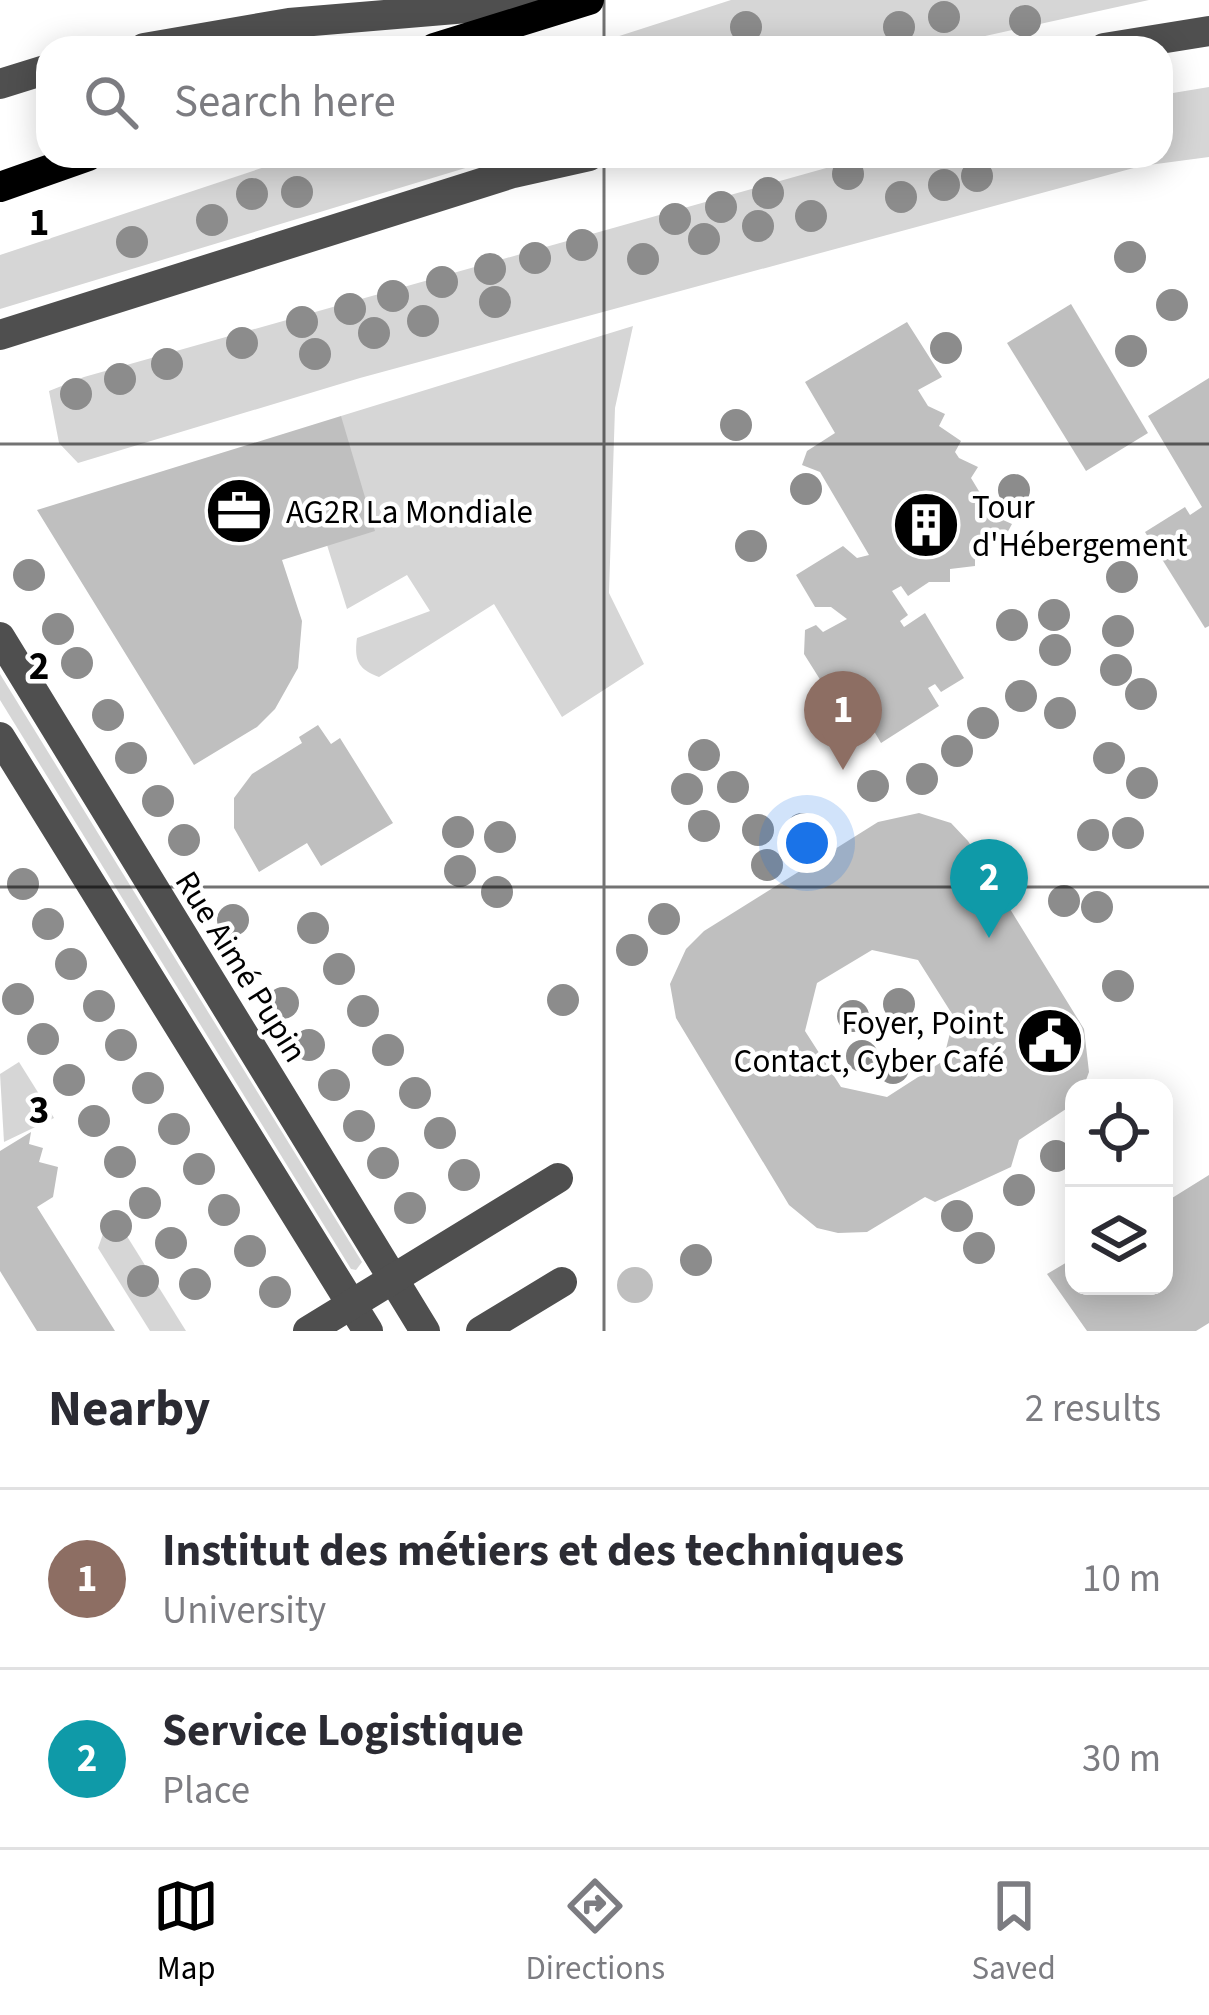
<!DOCTYPE html>
<html lang="en">
<head>
<meta charset="utf-8">
<style>
  :root { --surface:#fff; --page:#f7f7f7; --text:#2b2b33; --muted:#7c7c81; --line:#e1e1e2; --accent:#000 }
  body { margin:0; font-family:"Source Sans 3",sans-serif; background:var(--page); color:var(--text) }
  .controls { position:absolute; right:36px; bottom:36px; display:grid; overflow:hidden; border-radius:24px; box-shadow:0 6px 30px #0003 }
  .controls button { width:108px; height:108px; display:grid; place-items:center; padding:0; border:0; border-bottom:3px solid var(--line); background:var(--surface); color:var(--text); font:60px sans-serif }
  .you { position:absolute; left:807px; top:843px; width:42px; height:42px; margin:-30px; border:9px solid #fff; border-radius:50%; background:#1a73e8; box-shadow:0 0 0 18px #1a73e833 }
  .badge { display:grid; place-items:center; width:78px; height:78px; border-radius:50%; background:var(--accent); color:#fff; font-size:39px; font-weight:700 }
  .pin { position:absolute; translate:-50% -99px; filter:drop-shadow(0 3px 6px #0008) }
  .pin::after { content:''; position:absolute; top:63px; width:42px; height:36px; background:inherit; clip-path:polygon(0 0,100% 0,50% 100%) }
  .list { margin:0; padding:0; list-style:none }
  h2 { display:flex; justify-content:space-between; align-items:center; height:156px; margin:0; padding:0 48px; font-size:51px }
  h2 small { font-size:39px; font-weight:400; color:var(--muted) }
  .list li { display:grid; grid-template-columns:78px 1fr auto; gap:36px; align-items:center; box-sizing:border-box; height:180px; padding:0 48px; border-top:3px solid var(--line) }
  .list b { display:block; font-size:45px; white-space:nowrap }
  .list p { margin:0; font-size:39px; white-space:nowrap; color:var(--muted) }
  .list em { font-size:39px; font-style:normal; color:var(--muted) }
  .icon { flex:none; width:66px; height:66px; fill:none; stroke:currentColor; stroke-width:2; stroke-linecap:round; stroke-linejoin:round }
  .map { position:relative; flex:none; width:1209px; height:1331px; overflow:hidden }
  .search { position:absolute; background:var(--surface); box-shadow:0 6px 30px #0003; left:36px; right:36px; top:36px; height:132px; display:flex; align-items:center; gap:30px; box-sizing:border-box; padding:0 42px; border-radius:36px; color:var(--muted); font-size:45px }
  .sheet { height:516px; background:var(--surface) }
  nav { display:flex; justify-content:space-around; align-items:center; box-sizing:border-box; height:168px; border-top:3px solid var(--line); background:var(--surface); font-size:33px; color:var(--muted) }
  nav a { display:grid; justify-items:center; gap:6px }
  nav .on { color:var(--accent) }
  .map>svg:first-child { display:block }
  .green { fill:#d6d6d6 }
  .building { fill:#bfbfbf; fill-rule:evenodd }
  .lines { fill:none; stroke-linecap:round; stroke-linejoin:round }
  .minor { stroke:#4f4f4f; stroke-width:30 }
  .major { stroke:#000; stroke-width:30 }
  .tree { fill:#8c8c8c }
  .grid { fill:none; stroke:#000; stroke-width:3; stroke-opacity:0.55 }
  .labels { text-anchor:middle; stroke-width:9; stroke-linejoin:round; paint-order:stroke }
  .poi-label { font-size:33px; fill:#000; stroke:#fff; text-anchor:start }
  .street-label { font-size:33px; fill:#000; stroke:#fff }
  .grid-label { font-size:39px; text-anchor:middle; font-weight:bold; fill:#000; stroke:#fff; stroke-width:9; stroke-linejoin:round; paint-order:stroke }
</style>
</head>
<body>
<div class="map">
<svg width="1209" height="1331" viewBox="0 0 1209 1331">
  <rect width="100%" height="100%" fill="#fff"/>
  <g class="green">
    <polygon points="731,0 1149,0 931,48 582,48"/>
    <polygon points="1209,87 1209,157 1141,166 360,378 78,463 59,443 49,391 84,377 869,156 1161,156 1161,95"/>
    <polygon points="298,156 505,156 0,309 0,255"/>
    <path d="M633,326L615,408L609,593L644,664L562,717L494,604L379,677C358,669 354,660 357,638L430,611L407,575L347,609L327,545L341,416Z"/>
    <polygon points="0,674 362,1262 356,1270 351,1269 0,700"/>
    <polygon points="19,1062 54,1118 4,1142 0,1074"/>
    <polygon points="115,1217 186,1331 150,1331 98,1248 107,1223"/>
  </g>
  <g class="building">
    <polygon points="1071,304 1148,433 1086,471 1007,343"/>
    <polygon points="907,322 942,377 918,390 928,406 945,414 939,426 961,441 955,452 959,458 978,467 971,478 994,516 1012,524 1006,535 975,554 975,566 950,569 950,582 929,582 908,596 901,586 892,591 908,615 900,621 904,627 925,613 964,678 941,692 935,684 928,688 939,706 881,743 868,721 876,716 871,710 848,724 804,654 805,630 816,625 823,632 847,619 831,607 815,607 796,575 843,546 857,558 869,555 820,472 802,465 807,451 835,433 805,382"/>
    <polygon points="1209,378 1209,626 1205,628 1145,532 1185,507 1190,515 1202,507 1148,416"/>
    <polygon points="341,416 375,531 282,560 302,621 298,668 275,709 257,727 194,765 37,510"/>
    <polygon points="318,725 331,744 340,738 393,823 321,866 307,843 259,872 234,828 234,798 252,774 302,743 299,737"/>
    <path d="M919,813L951,823L968,841L1084,1029L1089,1072L1083,1088H1074L1069,1107L1019,1140L1011,1167L935,1202L925,1197L867,1232L838,1233L817,1228L789,1205L676,1018L670,984L686,949L704,931L878,822ZM872,950L918,960L954,1017L943,1061L887,1097L841,1087L805,1031L817,983Z"/>
    <polygon points="31,1132 29,1144 43,1148 39,1162 58,1167 53,1197 37,1207 115,1331 37,1331 0,1271 0,1151"/>
    <polygon points="1209,1175 1209,1323 1196,1331 1087,1331 1047,1274 1074,1258 1074,1286 1164,1286 1164,1203"/>
    <circle cx="635" cy="1285" r="18"/>
  </g>
  <g class="lines">
    <g class="minor">
      <polyline points="144,48 289,23 563,0"/>
      <polyline points="1104,48 1209,31"/>
      <polyline points="0,84 48,69"/>
      <polyline points="0,335 513,173 589,156"/>
      <polyline points="0,637 425,1331"/>
      <polyline points="0,737 368,1331"/>
      <polyline points="308,1331 558,1178"/>
      <polyline points="481,1331 562,1282"/>
    </g>
    <g class="major">
      <polyline points="434,48 589,0"/>
      <polyline points="0,187 88,156"/>
    </g>
  </g>
  <g class="tree">
    <circle cx="944" cy="17" r="16"/>
    <circle cx="1025" cy="21" r="16"/>
    <circle cx="746" cy="27" r="16"/>
    <circle cx="899" cy="27" r="16"/>
    <circle cx="848" cy="174" r="16"/>
    <circle cx="977" cy="176" r="16"/>
    <circle cx="944" cy="185" r="16"/>
    <circle cx="297" cy="192" r="16"/>
    <circle cx="768" cy="193" r="16"/>
    <circle cx="252" cy="194" r="16"/>
    <circle cx="901" cy="197" r="16"/>
    <circle cx="721" cy="207" r="16"/>
    <circle cx="811" cy="216" r="16"/>
    <circle cx="675" cy="219" r="16"/>
    <circle cx="212" cy="220" r="16"/>
    <circle cx="758" cy="226" r="16"/>
    <circle cx="704" cy="239" r="16"/>
    <circle cx="132" cy="242" r="16"/>
    <circle cx="582" cy="245" r="16"/>
    <circle cx="1130" cy="257" r="16"/>
    <circle cx="535" cy="258" r="16"/>
    <circle cx="643" cy="259" r="16"/>
    <circle cx="490" cy="269" r="16"/>
    <circle cx="442" cy="282" r="16"/>
    <circle cx="393" cy="296" r="16"/>
    <circle cx="495" cy="302" r="16"/>
    <circle cx="1172" cy="305" r="16"/>
    <circle cx="350" cy="309" r="16"/>
    <circle cx="423" cy="321" r="16"/>
    <circle cx="302" cy="322" r="16"/>
    <circle cx="374" cy="333" r="16"/>
    <circle cx="242" cy="343" r="16"/>
    <circle cx="946" cy="348" r="16"/>
    <circle cx="1131" cy="351" r="16"/>
    <circle cx="315" cy="354" r="16"/>
    <circle cx="167" cy="364" r="16"/>
    <circle cx="120" cy="379" r="16"/>
    <circle cx="76" cy="394" r="16"/>
    <circle cx="736" cy="425" r="16"/>
    <circle cx="806" cy="489" r="16"/>
    <circle cx="1014" cy="490" r="16"/>
    <circle cx="751" cy="546" r="16"/>
    <circle cx="29" cy="575" r="16"/>
    <circle cx="1122" cy="577" r="16"/>
    <circle cx="1054" cy="615" r="16"/>
    <circle cx="1012" cy="625" r="16"/>
    <circle cx="58" cy="629" r="16"/>
    <circle cx="1118" cy="631" r="16"/>
    <circle cx="1055" cy="650" r="16"/>
    <circle cx="77" cy="663" r="16"/>
    <circle cx="1116" cy="670" r="16"/>
    <circle cx="1141" cy="694" r="16"/>
    <circle cx="1021" cy="696" r="16"/>
    <circle cx="1060" cy="713" r="16"/>
    <circle cx="108" cy="715" r="16"/>
    <circle cx="983" cy="723" r="16"/>
    <circle cx="957" cy="751" r="16"/>
    <circle cx="704" cy="755" r="16"/>
    <circle cx="131" cy="758" r="16"/>
    <circle cx="1109" cy="758" r="16"/>
    <circle cx="922" cy="779" r="16"/>
    <circle cx="1142" cy="783" r="16"/>
    <circle cx="873" cy="786" r="16"/>
    <circle cx="733" cy="787" r="16"/>
    <circle cx="687" cy="789" r="16"/>
    <circle cx="158" cy="801" r="16"/>
    <circle cx="704" cy="826" r="16"/>
    <circle cx="802" cy="829" r="16"/>
    <circle cx="758" cy="830" r="16"/>
    <circle cx="458" cy="832" r="16"/>
    <circle cx="1128" cy="833" r="16"/>
    <circle cx="1093" cy="835" r="16"/>
    <circle cx="500" cy="837" r="16"/>
    <circle cx="184" cy="840" r="16"/>
    <circle cx="767" cy="865" r="16"/>
    <circle cx="460" cy="871" r="16"/>
    <circle cx="23" cy="884" r="16"/>
    <circle cx="497" cy="892" r="16"/>
    <circle cx="1064" cy="901" r="16"/>
    <circle cx="1097" cy="907" r="16"/>
    <circle cx="664" cy="919" r="16"/>
    <circle cx="233" cy="920" r="16"/>
    <circle cx="48" cy="924" r="16"/>
    <circle cx="313" cy="928" r="16"/>
    <circle cx="632" cy="950" r="16"/>
    <circle cx="71" cy="964" r="16"/>
    <circle cx="339" cy="969" r="16"/>
    <circle cx="1118" cy="986" r="16"/>
    <circle cx="18" cy="999" r="16"/>
    <circle cx="563" cy="1000" r="16"/>
    <circle cx="283" cy="1003" r="16"/>
    <circle cx="899" cy="1004" r="16"/>
    <circle cx="99" cy="1006" r="16"/>
    <circle cx="363" cy="1011" r="16"/>
    <circle cx="853" cy="1016" r="16"/>
    <circle cx="43" cy="1039" r="16"/>
    <circle cx="121" cy="1045" r="16"/>
    <circle cx="309" cy="1045" r="16"/>
    <circle cx="388" cy="1050" r="16"/>
    <circle cx="862" cy="1056" r="16"/>
    <circle cx="893" cy="1068" r="16"/>
    <circle cx="69" cy="1080" r="16"/>
    <circle cx="334" cy="1085" r="16"/>
    <circle cx="148" cy="1088" r="16"/>
    <circle cx="415" cy="1093" r="16"/>
    <circle cx="94" cy="1121" r="16"/>
    <circle cx="359" cy="1126" r="16"/>
    <circle cx="174" cy="1129" r="16"/>
    <circle cx="440" cy="1133" r="16"/>
    <circle cx="1056" cy="1156" r="16"/>
    <circle cx="120" cy="1162" r="16"/>
    <circle cx="383" cy="1163" r="16"/>
    <circle cx="199" cy="1169" r="16"/>
    <circle cx="464" cy="1175" r="16"/>
    <circle cx="1019" cy="1190" r="16"/>
    <circle cx="145" cy="1203" r="16"/>
    <circle cx="410" cy="1208" r="16"/>
    <circle cx="224" cy="1210" r="16"/>
    <circle cx="957" cy="1216" r="16"/>
    <circle cx="116" cy="1226" r="16"/>
    <circle cx="171" cy="1243" r="16"/>
    <circle cx="979" cy="1248" r="16"/>
    <circle cx="250" cy="1251" r="16"/>
    <circle cx="696" cy="1260" r="16"/>
    <circle cx="143" cy="1281" r="16"/>
    <circle cx="195" cy="1284" r="16"/>
    <circle cx="275" cy="1292" r="16"/>
  </g>
  <path class="grid" d="M604,0V48M604,156V1331M0,444H1209M0,887H1209"/>
  <defs>
    <symbol id="office-disc" viewBox="-11 -11 22 22"><circle r="9.5" fill="#000" stroke="#fff"/><path d="M-6-3h4V-5.5h4V-3h4V5H-6ZM-1-4.5V-3h2v-1.5ZM-6 0V1H6V0Z" fill="#fff"/></symbol>
    <symbol id="building-disc" viewBox="-11 -11 22 22"><circle r="9.5" fill="#000" stroke="#fff"/><path d="M-4-6H4V6H1V3H-1V6H-4ZM-2.5-4.3h1.7v1.8h-1.7ZM.8-4.3h1.7v1.8H.8ZM-2.5-1h1.7V.8h-1.7ZM.8-1h1.7V.8H.8Z" fill="#fff"/></symbol>
    <symbol id="civic-disc" viewBox="-11 -11 22 22"><circle r="9.5" fill="#000" stroke="#fff"/><path d="M-.6-6.5H3V-4.5H.6V-3L4-1V1h2V6H-6V1h2V-1L-.6-3ZM-1.2 2.5V6h2.4V2.5Z" fill="#fff"/></symbol>
  </defs>
  <g fill-rule="evenodd">
    <use href="#office-disc" x="201" y="473" width="76" height="76"/>
    <use href="#building-disc" x="888" y="487" width="76" height="76"/>
    <use href="#civic-disc" x="1012" y="1003" width="76" height="76"/>
  </g>
  <g class="labels">
    <g class="poi-label">
      <text x="972" y="518">Tour<tspan x="972" dy="38">d'Hébergement</tspan></text>
      <text x="286" y="523">AG2R La Mondiale</text>
      <text x="1004" y="1034" text-anchor="end">Foyer, Point<tspan x="1004" dy="38">Contact, Cyber Café</tspan></text>
    </g>
    <g class="street-label">
      <text transform="translate(242 966) rotate(58)" y="12">Rue Aimé Pupin</text>
    </g>
  </g>
  <g class="grid-label">
    <text x="39" y="235">1</text>
    <text x="39" y="679">2</text>
    <text x="39" y="1123">3</text>
  </g>
</svg>
<div class="controls">
<button><svg class="icon" aria-label="locate" viewBox="0 0 24 24"><circle cx="12" cy="12" r="6"/><path d="M12 2v4M12 18v4M2 12h4M18 12h4"/></svg></button>
<button><svg class="icon" aria-label="layers" viewBox="0 0 24 24"><path d="M12 4l9 5-9 5-9-5zM3 14l9 5 9-5"/></svg></button>
</div>
<div class="you"></div>
<div class="pin badge" style="left:843px;top:770px;background:#8d6e63">1</div>
<div class="pin badge" style="left:989px;top:938px;background:#0f9aa8">2</div>
<div class="search"><svg class="icon" aria-label="search" viewBox="0 0 24 24"><circle cx="10" cy="10" r="6"/><path d="M15 15l6 6"/></svg>Search here</div>
</div>
<section class="sheet">
<h2>Nearby<small>2 results</small></h2>
<ul class="list">
<li><span class="badge" style="background:#8d6e63">1</span><div><b>Institut des métiers et des techniques</b><p>University</p></div><em>10 m</em></li>
<li><span class="badge" style="background:#0f9aa8">2</span><div><b>Service Logistique</b><p>Place</p></div><em>30 m</em></li>
</ul>
</section>
<nav>
<a class="on"><svg class="icon" aria-label="map" viewBox="0 0 24 24"><path d="M3 6l6-2 6 2 6-2v14l-6 2-6-2-6 2zM9 4v14M15 6v14"/></svg>Map</a>
<a><svg class="icon" aria-label="directions" viewBox="0 0 24 24"><path d="M12 3l9 9-9 9-9-9zM9 14v-3h6M13 9l2 2-2 2"/></svg>Directions</a>
<a><svg class="icon" aria-label="saved" viewBox="0 0 24 24"><path d="M7 4h10v16l-5-4-5 4z"/></svg>Saved</a>
</nav>
</body>
</html>
